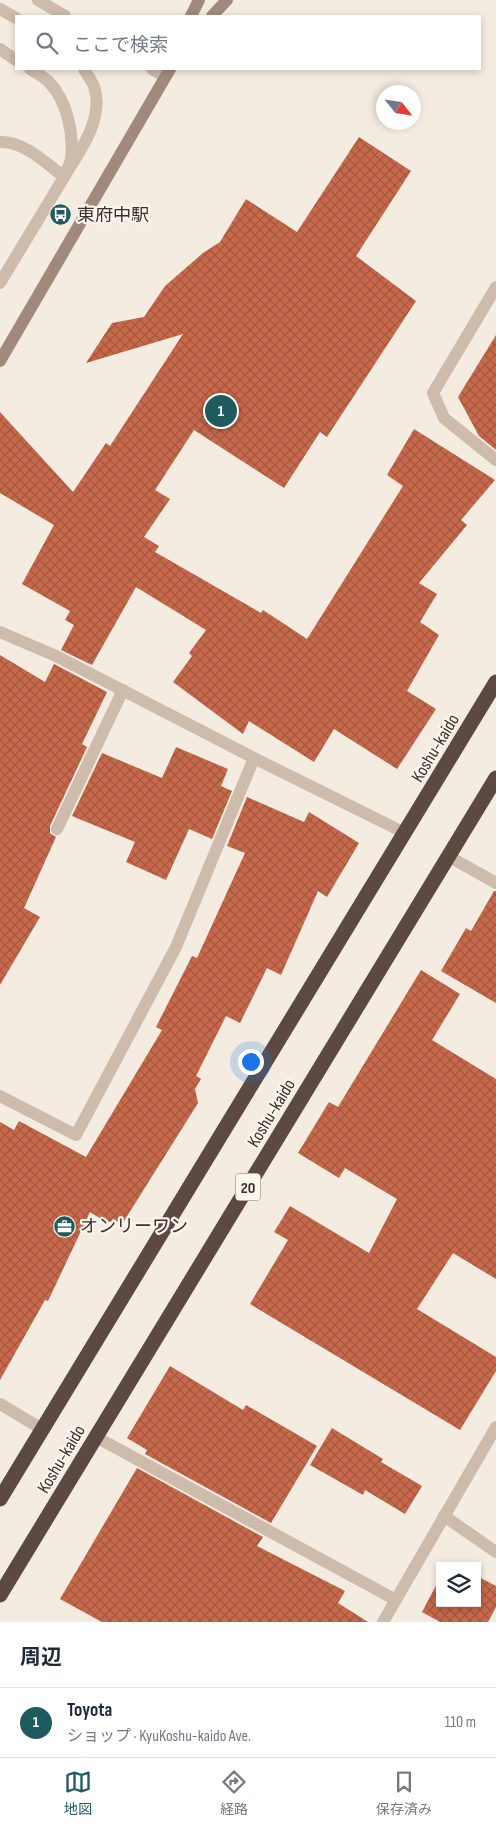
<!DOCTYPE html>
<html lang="ja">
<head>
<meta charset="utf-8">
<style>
  :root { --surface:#fff; --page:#f6f6f7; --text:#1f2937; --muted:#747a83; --line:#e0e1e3; --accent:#1f5a5e }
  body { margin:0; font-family:"Sofia Sans Condensed","Noto Sans JP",sans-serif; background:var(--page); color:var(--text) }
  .controls { position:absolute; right:15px; bottom:15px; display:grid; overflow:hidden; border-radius:0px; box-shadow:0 2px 8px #0003 }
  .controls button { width:45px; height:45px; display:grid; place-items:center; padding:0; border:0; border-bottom:1px solid var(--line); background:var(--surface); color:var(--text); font:25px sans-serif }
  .compass { position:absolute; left:376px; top:85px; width:45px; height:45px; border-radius:50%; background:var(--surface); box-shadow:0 2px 8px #0003; rotate:120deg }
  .you { position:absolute; left:250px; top:1061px; width:18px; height:18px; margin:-12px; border:4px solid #fff; border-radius:50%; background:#1a73e8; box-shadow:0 0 0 8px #1a73e833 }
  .badge { display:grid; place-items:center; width:32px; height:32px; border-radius:50%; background:var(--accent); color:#fff; font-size:16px; font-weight:700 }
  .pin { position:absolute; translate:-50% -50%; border:2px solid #fff; box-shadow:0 1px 5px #0006 }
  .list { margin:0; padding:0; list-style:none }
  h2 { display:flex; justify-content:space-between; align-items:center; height:65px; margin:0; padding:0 20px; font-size:21px }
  h2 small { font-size:16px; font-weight:400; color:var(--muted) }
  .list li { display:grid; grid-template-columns:32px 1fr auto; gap:15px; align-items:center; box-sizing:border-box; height:70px; padding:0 20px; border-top:1px solid var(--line) }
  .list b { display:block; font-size:19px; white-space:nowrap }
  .list p { margin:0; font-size:16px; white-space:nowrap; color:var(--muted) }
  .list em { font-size:16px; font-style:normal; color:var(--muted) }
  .icon { flex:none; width:28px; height:28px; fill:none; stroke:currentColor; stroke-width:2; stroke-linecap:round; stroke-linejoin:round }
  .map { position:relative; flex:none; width:496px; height:1622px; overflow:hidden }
  .search { position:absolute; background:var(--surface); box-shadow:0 2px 8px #0003; left:15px; right:15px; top:15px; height:55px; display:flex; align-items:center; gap:12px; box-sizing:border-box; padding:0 18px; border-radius:0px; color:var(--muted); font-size:19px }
  .sheet { height:135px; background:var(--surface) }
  nav { display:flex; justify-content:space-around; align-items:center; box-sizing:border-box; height:70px; border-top:1px solid var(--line); background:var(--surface); font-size:14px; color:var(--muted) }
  nav a { display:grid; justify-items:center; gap:2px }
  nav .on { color:var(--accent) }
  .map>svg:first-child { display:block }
  .building { fill:url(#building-cross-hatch) }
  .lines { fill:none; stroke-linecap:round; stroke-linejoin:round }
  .lane { stroke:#cdbbac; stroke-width:12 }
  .street { stroke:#cdbbac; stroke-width:12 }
  .secondary { stroke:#a18a7d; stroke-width:12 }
  .highway { stroke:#5c4a42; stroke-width:15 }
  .labels { text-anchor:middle; stroke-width:4.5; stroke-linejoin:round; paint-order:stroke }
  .shield { fill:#fbf5ee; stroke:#756b66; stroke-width:1 }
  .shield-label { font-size:16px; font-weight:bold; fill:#3b302b }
  .poi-label { font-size:18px; fill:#3b302b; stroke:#fbf5ee; text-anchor:start }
  .street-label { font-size:18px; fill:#3b302b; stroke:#fbf5ee }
</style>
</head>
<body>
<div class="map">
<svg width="496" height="1622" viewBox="0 0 496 1622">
  <defs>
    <pattern id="building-cross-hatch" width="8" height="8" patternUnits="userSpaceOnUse" patternTransform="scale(1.25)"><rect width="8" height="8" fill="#c8694b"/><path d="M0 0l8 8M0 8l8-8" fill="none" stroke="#a4573f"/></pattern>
  </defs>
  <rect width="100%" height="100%" fill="#f4ebe1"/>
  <g class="building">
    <polygon points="359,137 411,171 356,256 416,301 327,437 320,432 284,488 194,430 155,490 170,499 144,537 159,546 155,552 261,613 263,610 307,639 403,486 387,475 414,429 495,480 461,520 467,525 419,583 437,594 420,622 439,635 407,691 436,709 397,769 334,729 314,762 249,721 243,734 173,682 192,656 189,653 206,630 136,587 92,665 61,650 74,625 65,620 70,611 22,584 54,525 0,493 0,412 73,492 106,443 110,446 183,334 86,363 112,323 144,317 165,286 203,253 220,242 246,199 297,232"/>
    <polygon points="496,335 496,450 479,436 458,397"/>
    <polygon points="0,655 45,682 54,664 107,692 82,744 87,747 50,826 50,833 56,837 24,908 40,917 0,985"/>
    <polygon points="176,747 228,769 221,786 232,791 212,839 189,829 166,880 126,862 135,842 72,816 102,753 162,778"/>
    <polygon points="247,797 304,822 309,812 359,843 327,897 318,891 281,975 267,968 240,1023 226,1016 196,1076 201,1079 195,1089 198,1103 124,1221 106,1222 90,1212 48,1301 45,1300 0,1380 0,1122 14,1130 19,1121 86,1157 162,1030 156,1027 192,956 197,958 245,853 227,846"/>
    <polygon points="494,891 496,891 496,1003 441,971 466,928 471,931"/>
    <polygon points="421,970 460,994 432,1040 496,1079 496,1279 453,1253 417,1309 496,1357 496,1371 460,1430 250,1304 288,1240 274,1232 290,1206 369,1253 397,1199 345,1168 339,1178 298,1153 329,1102 338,1107"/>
    <polygon points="170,1366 243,1410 246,1405 317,1446 271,1523 145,1454 147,1450 127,1438"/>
    <polygon points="332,1428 383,1459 381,1462 422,1486 405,1514 365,1490 363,1495 310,1465"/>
    <polygon points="137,1468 263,1537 257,1546 345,1591 338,1603 368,1622 102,1622 60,1599"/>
    <polygon points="477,1576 496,1586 496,1607 488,1622 440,1622 422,1612 440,1578 440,1603 477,1603"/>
  </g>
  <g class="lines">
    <g class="lane">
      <polyline points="38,0 65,16"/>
      <polyline points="0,9 16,18"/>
      <polyline points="0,49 16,60"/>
      <polyline points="152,69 164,76"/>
      <path d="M0,142C24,141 46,163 64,177C79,152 103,121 95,90C94,83 87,75 84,69"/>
      <path d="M0,283L64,177C66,171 70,165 71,159C74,133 67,101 49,82C44,77 37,73 30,69"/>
      <polyline points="496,287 433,393 444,418 496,460"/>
      <polyline points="0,1404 42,1429"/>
    </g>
    <g class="street">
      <polyline points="0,632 56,656 254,758 405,833"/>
      <polyline points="57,829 123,690"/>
      <polyline points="448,856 496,883"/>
      <polyline points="0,1096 76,1135 176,947 254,758"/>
      <polyline points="96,1437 396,1600"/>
      <polyline points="444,1516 496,1552"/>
      <polyline points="383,1622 496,1427"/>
    </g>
    <g class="secondary">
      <polyline points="191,16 199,0"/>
      <polyline points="212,16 227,0"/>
      <polyline points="0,361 170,69"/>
    </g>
    <g class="highway">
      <polyline points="0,1499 496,682"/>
      <polyline points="0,1595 496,778"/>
    </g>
  </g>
  <defs>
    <symbol id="bus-disc" viewBox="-11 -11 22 22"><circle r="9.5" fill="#1f5a5e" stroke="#fbf5ee"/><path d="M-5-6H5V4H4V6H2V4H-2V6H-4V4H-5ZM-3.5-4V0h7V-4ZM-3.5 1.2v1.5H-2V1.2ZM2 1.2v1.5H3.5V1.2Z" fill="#fff"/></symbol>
    <symbol id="office-disc" viewBox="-11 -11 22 22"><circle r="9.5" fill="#1f5a5e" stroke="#fbf5ee"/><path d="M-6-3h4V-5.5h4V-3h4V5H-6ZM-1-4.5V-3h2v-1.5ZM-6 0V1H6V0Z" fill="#fff"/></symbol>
  </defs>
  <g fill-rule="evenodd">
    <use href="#bus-disc" x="48" y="202" width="25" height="25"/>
    <use href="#office-disc" x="52" y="1214" width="25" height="25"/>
  </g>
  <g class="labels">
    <rect class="shield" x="235.5" y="1173.5" width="25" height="27" rx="4"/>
    <g class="shield-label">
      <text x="248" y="1193">20</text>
    </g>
    <g class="poi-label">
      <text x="77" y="221">東府中駅</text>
      <text x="80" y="1232">オンリーワン</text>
    </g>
    <g class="street-label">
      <text transform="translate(435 748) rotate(-59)" y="6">Koshu-kaido</text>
      <text transform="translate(271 1113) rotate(-59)" y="6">Koshu-kaido</text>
      <text transform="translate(61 1459) rotate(-59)" y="6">Koshu-kaido</text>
    </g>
  </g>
</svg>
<div class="controls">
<button><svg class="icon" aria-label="layers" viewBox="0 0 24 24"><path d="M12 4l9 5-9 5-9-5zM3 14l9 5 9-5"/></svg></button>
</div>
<svg class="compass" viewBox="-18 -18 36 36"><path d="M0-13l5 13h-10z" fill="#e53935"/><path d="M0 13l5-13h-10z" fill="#747a83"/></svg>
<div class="you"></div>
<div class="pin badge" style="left:221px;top:411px">1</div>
<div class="search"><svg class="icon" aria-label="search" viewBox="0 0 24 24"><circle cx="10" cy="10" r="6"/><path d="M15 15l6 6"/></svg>ここで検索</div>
</div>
<section class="sheet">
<h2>周辺<small></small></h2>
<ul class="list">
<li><span class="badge">1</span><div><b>Toyota</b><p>ショップ · KyuKoshu-kaido Ave.</p></div><em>110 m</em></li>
</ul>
</section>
<nav>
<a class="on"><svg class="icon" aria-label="map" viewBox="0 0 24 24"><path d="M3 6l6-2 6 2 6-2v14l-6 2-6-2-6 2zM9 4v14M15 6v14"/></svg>地図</a>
<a><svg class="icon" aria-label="directions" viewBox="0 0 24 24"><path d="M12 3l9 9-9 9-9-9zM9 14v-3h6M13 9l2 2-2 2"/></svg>経路</a>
<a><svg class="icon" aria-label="saved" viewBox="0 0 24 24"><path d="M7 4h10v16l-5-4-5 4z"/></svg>保存済み</a>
</nav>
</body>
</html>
